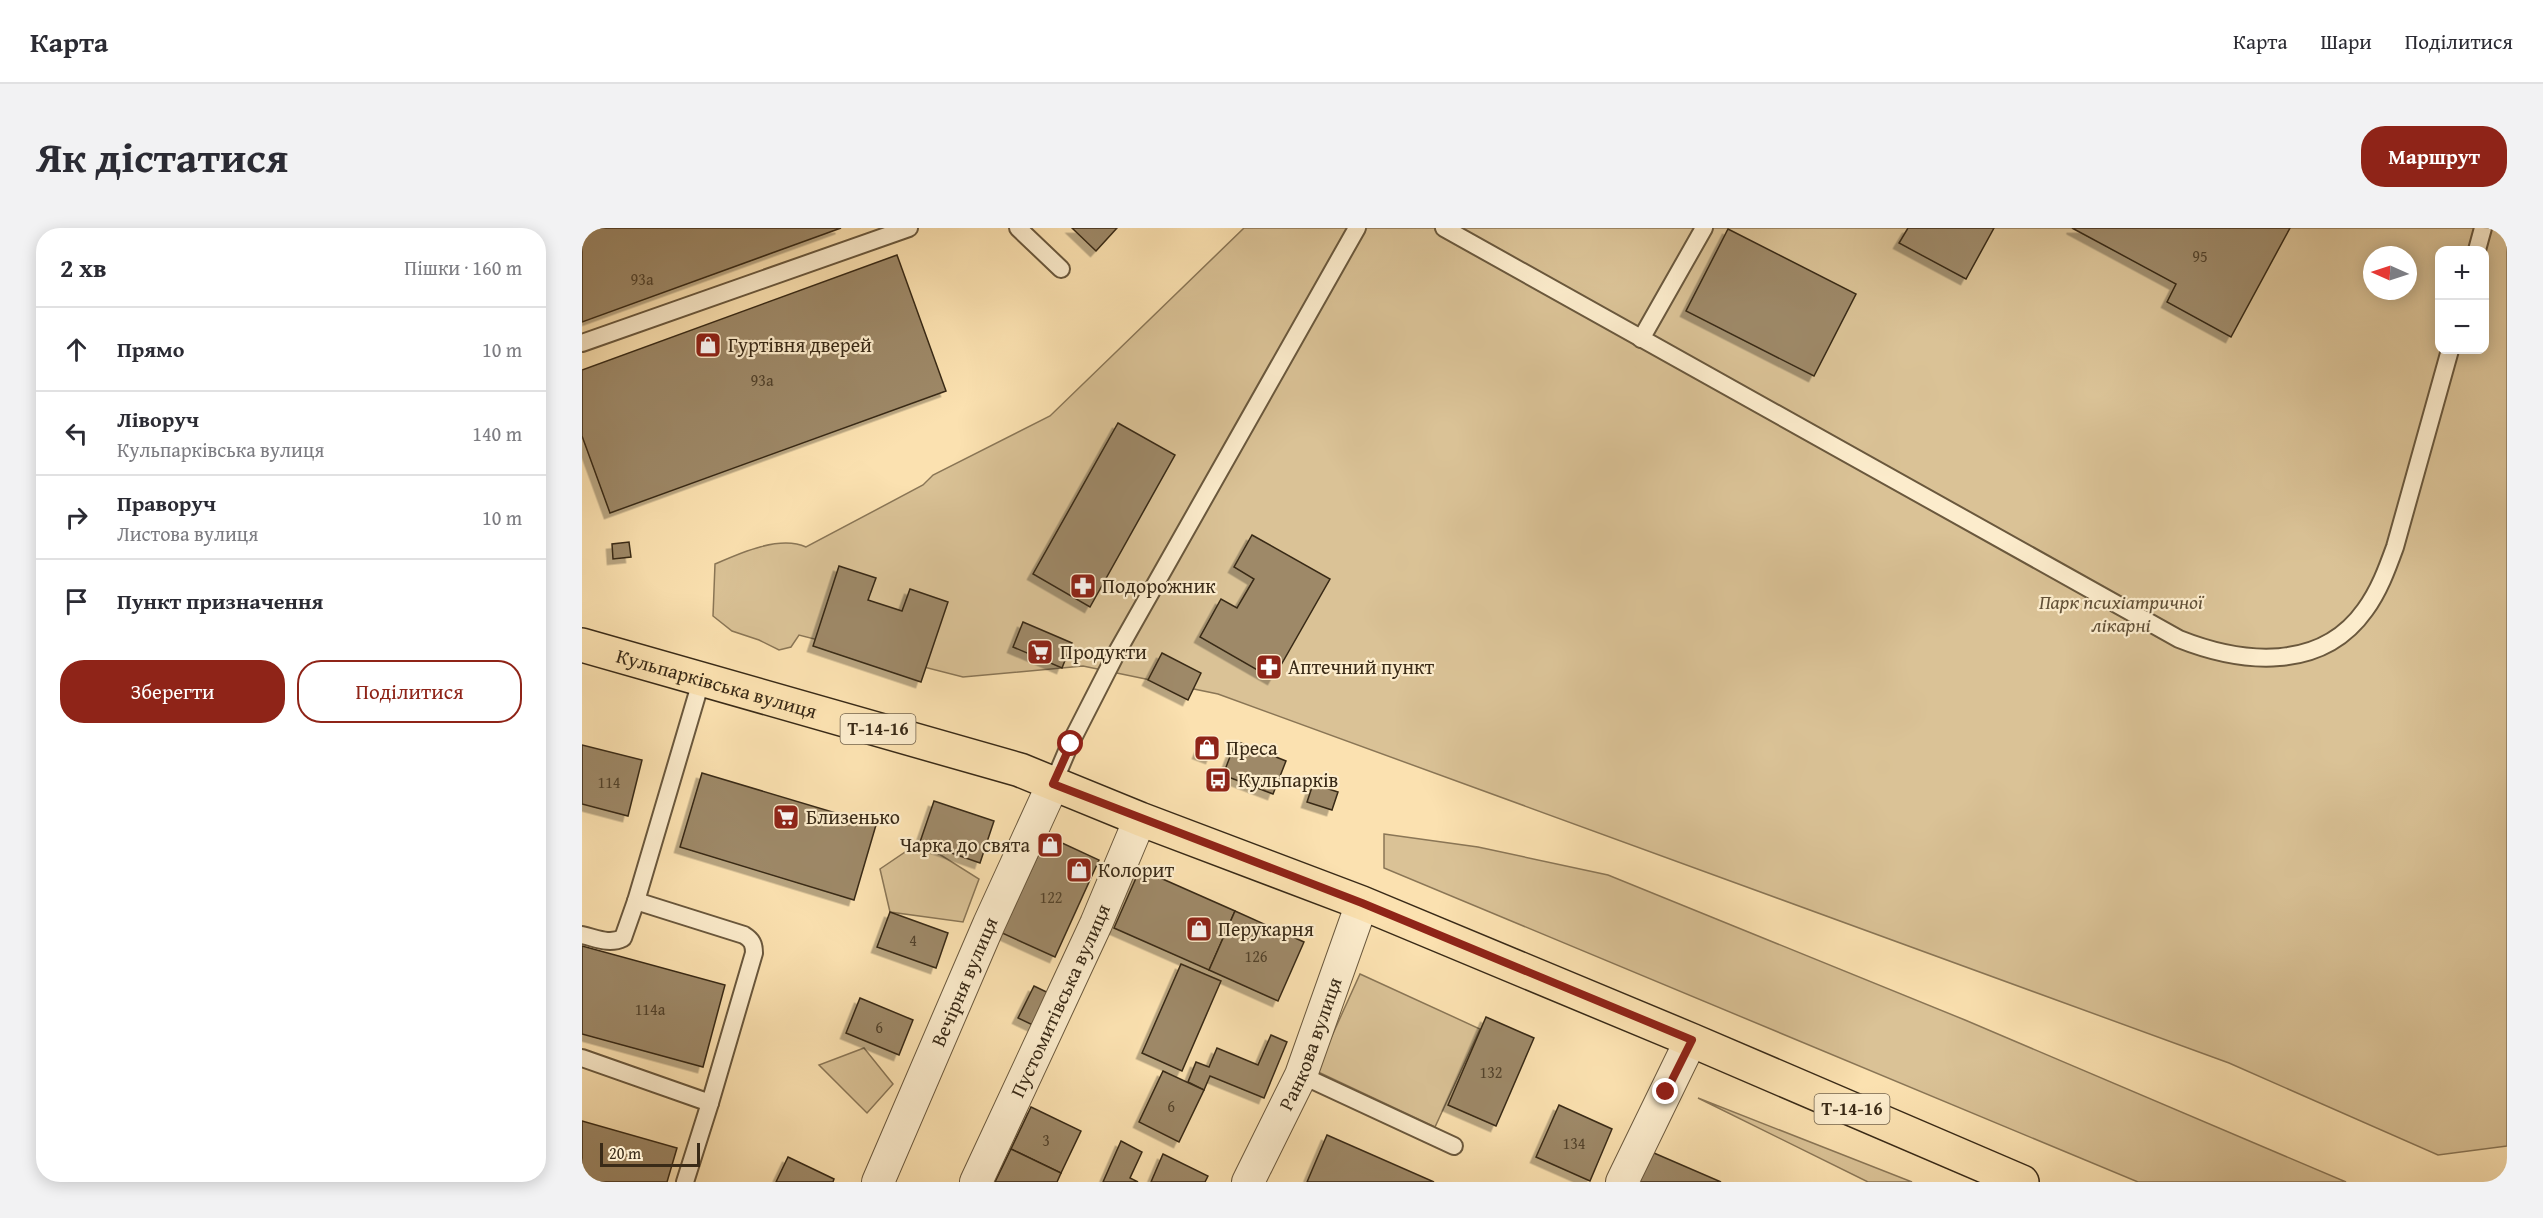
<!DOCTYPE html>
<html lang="uk">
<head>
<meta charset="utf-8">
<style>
  :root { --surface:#fff; --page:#f2f2f3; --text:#2b2b33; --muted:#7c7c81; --line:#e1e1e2; --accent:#8f2418 }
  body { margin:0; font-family:"Gentium Book Plus",serif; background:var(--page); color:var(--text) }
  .controls { position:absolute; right:18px; top:18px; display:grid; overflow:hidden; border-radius:12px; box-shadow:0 3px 15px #0003 }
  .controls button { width:54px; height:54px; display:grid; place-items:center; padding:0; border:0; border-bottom:2px solid var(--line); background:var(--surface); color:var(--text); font:30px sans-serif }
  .compass { position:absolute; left:1781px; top:18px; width:54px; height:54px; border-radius:50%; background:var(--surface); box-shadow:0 3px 15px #0003; rotate:273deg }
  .scale { position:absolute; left:18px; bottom:15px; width:100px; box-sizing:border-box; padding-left:6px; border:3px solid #392a17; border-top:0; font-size:16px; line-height:21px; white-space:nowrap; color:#392a17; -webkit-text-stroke:4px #fceccc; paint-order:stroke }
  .stop { position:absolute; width:18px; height:18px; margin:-14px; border:4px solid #8f2418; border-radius:50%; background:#fff }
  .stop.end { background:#8f2418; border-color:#fff; box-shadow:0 2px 6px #0008 }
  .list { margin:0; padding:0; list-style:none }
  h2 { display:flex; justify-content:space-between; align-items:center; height:78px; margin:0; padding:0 24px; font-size:26px }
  h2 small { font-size:20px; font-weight:400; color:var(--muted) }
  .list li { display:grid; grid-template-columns:39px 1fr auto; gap:18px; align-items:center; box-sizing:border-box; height:84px; padding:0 24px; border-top:2px solid var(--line) }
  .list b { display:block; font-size:22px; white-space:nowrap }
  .list p { margin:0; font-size:20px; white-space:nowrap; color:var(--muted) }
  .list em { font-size:20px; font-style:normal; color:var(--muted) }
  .actions { display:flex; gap:12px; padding:18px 24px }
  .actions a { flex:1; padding:14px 0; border:2px solid var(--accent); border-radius:24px; text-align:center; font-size:21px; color:var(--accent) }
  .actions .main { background:var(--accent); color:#fff }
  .icon { flex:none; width:33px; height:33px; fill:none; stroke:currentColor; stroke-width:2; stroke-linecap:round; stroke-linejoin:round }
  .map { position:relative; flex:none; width:1925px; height:954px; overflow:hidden; border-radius:24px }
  header { display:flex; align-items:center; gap:36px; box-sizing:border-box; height:84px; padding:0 30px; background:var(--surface); border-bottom:2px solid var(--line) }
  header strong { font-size:28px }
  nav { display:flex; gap:33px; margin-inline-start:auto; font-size:21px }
  .intro { display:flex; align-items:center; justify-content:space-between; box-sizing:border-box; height:144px; padding:0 36px }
  h1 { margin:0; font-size:42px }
  .button { padding:15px 27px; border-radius:24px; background:var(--accent); color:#fff; font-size:21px; font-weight:700 }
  main { display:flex; gap:36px; padding:0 36px }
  aside { flex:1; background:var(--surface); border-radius:24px; box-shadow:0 3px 15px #0003 }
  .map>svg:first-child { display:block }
  .green { fill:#dac296; stroke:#8a7656; stroke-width:1.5; fill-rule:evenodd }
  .building { fill:#9e8967; stroke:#392a17; stroke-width:1.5; filter:url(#shadow) }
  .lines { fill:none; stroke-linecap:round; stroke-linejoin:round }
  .service-casing { stroke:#6a583d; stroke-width:20 }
  .minor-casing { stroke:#6a583d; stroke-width:34 }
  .primary-casing { stroke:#392a17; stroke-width:36 }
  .service { stroke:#fceccc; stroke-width:16 }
  .minor { stroke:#fceccc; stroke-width:32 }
  .primary { stroke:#fbe1b0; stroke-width:33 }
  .route { stroke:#8f2418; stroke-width:8 }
  .labels { text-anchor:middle; stroke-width:4.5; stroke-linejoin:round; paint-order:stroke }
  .number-label { font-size:16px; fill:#52422b }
  .shield { fill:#fceccc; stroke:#74644d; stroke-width:1.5 }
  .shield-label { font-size:18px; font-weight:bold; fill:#392a17 }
  .poi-label { font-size:20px; fill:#392a17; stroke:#fceccc; text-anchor:start }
  .park-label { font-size:20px; font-style:italic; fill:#615037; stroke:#fceccc }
  .street-label { font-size:20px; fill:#392a17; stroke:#fceccc }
</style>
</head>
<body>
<header>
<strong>Карта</strong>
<nav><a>Карта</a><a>Шари</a><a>Поділитися</a></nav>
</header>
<div class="intro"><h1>Як дістатися</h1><a class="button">Маршрут</a></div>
<main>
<aside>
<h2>2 хв<small>Пішки · 160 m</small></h2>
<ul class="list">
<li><svg class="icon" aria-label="ahead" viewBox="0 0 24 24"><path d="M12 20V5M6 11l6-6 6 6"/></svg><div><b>Прямо</b></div><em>10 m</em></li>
<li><svg class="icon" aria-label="left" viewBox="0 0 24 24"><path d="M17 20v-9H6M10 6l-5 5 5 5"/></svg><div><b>Ліворуч</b><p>Кульпарківська вулиця</p></div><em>140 m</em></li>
<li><svg class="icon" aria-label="right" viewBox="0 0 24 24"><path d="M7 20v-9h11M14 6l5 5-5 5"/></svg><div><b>Праворуч</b><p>Листова вулиця</p></div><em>10 m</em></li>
<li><svg class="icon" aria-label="arrive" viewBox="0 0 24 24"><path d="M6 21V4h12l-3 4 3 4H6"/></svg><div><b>Пункт призначення</b></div></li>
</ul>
<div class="actions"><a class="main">Зберегти</a><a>Поділитися</a></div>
</aside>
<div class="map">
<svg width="1925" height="954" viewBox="0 0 1925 954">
  <defs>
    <filter id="shadow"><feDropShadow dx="-5.5" dy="5.5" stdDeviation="0" flood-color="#0004"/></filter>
  </defs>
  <rect width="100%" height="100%" fill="#fbe1b0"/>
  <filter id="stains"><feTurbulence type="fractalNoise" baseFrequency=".00333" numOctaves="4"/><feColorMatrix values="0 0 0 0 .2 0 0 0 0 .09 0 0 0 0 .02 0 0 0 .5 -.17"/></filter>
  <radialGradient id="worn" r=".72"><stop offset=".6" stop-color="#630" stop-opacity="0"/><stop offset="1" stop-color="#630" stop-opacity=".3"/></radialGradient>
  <g class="green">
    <path d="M662,0H1925V918L1856,927L1647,835L636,466L501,438L381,449L217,407L209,419L197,422L177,412L150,403L131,388L133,336C158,325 198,307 224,319L341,257L351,247L468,188ZM1858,22H1902V122H1858ZM1790,27H1826V63H1790Z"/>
    <polygon points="802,606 896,619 1026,647 1383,792 1764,954 1556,954 802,640"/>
    <polygon points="338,614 397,651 381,694 308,684 298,641"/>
    <polygon points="778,746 898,801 853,899 734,843"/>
    <polygon points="282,820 311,856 285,885 237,837"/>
    <polygon points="1116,870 1330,954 1286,954"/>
  </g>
  <g class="building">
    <polygon points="0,0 259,0 0,94"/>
    <polygon points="490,0 535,0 514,23"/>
    <polygon points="1326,0 1412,0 1384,51 1317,15"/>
    <polygon points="1490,0 1708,0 1649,109 1585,74 1594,56"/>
    <polygon points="1146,1 1274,66 1232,148 1104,83"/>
    <polygon points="315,27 364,163 28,285 0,208 0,142"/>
    <polygon points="536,195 593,227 508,379 451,346"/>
    <polygon points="670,307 748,351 691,451 618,409 639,371 655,380 672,351 652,339"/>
    <polygon points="47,314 49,329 31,331 30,316"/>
    <polygon points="257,338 294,350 286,372 320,383 328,361 366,374 339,454 231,418"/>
    <polygon points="441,394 490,415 480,440 431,419"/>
    <polygon points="580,425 619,445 606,472 566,452"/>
    <polygon points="622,510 635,515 629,530 616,525"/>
    <polygon points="654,513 704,533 691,566 641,547"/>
    <polygon points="0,517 60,532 46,588 0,576"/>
    <polygon points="120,545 294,597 272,672 98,619"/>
    <polygon points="731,556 756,564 750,582 725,574"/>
    <polygon points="352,573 412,593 398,635 338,614"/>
    <polygon points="465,608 517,632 473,729 420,705"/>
    <polygon points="558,641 653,683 627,742 532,700"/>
    <polygon points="653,683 722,714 696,773 627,742"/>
    <polygon points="308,684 366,705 354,740 295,719"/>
    <polygon points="0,718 143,757 121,839 0,806"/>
    <polygon points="599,736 639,753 600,843 560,825"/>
    <polygon points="452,758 475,769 459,801 436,790"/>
    <polygon points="278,770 331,792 317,827 264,805"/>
    <polygon points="904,789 952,810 914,898 866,877"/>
    <polygon points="689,807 705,814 682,870 628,848 622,862 606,854 614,834 627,839 635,820 676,837"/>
    <polygon points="581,843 622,862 597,914 557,894"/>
    <polygon points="977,877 1030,901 1008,953 954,929"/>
    <polygon points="449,879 499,903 479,945 429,921"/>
    <polygon points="0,893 95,920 85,954 0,954"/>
    <polygon points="745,907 852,954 725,954"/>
    <polygon points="539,913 560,924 548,950 556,954 521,954"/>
    <polygon points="429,921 479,945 475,954 413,954"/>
    <polygon points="1065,922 1139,954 1051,954"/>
    <polygon points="581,926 626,948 623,954 569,954"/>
    <polygon points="206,929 252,951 251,954 194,954"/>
  </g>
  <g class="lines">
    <defs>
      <g id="service">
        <polyline points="436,0 479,41"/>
        <path d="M862,0L1597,411C1660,436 1739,444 1783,382C1797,363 1805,341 1813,319L1868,122"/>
        <polyline points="1895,22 1901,0"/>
        <polyline points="1059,111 1122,0"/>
        <polyline points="0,115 327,0"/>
        <polyline points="471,556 488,516 535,424 775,0"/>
        <path d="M0,707C14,710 27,717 41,710L54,673"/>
        <path d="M0,830L128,875L172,725C172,716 170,712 162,707L54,673L120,450"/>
        <polyline points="719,847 872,918"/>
        <polyline points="103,954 128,875"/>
      </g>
      <g id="minor">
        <path id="s1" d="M296,954L407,696L471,556"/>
        <path id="s2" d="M394,954L514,696L558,591"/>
        <path id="s3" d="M666,954L719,847L780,675"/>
        <polyline points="1040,954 1109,812"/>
      </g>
      <g id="primary">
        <path id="s4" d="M0,417L438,542L558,591L780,675L1109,812L1440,954"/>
      </g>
    </defs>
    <use href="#service" class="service-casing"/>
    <use href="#minor" class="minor-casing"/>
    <use href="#primary" class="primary-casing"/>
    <use href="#service" class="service"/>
    <use href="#minor" class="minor"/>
    <use href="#primary" class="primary"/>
  </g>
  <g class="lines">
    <polyline class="route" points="489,516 471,556 780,675 1110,812 1084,864"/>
  </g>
  <defs>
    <symbol id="shop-square" viewBox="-11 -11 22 22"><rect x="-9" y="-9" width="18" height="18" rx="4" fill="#8f2418" stroke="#fceccc"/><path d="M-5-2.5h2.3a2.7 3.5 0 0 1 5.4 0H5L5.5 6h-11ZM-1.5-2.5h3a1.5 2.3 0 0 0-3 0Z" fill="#fff"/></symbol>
    <symbol id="pharmacy-square" viewBox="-11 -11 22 22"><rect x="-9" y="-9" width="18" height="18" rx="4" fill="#8f2418" stroke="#fceccc"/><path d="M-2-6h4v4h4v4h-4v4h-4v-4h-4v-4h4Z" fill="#fff"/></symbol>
    <symbol id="supermarket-square" viewBox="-11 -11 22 22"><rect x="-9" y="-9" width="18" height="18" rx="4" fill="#8f2418" stroke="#fceccc"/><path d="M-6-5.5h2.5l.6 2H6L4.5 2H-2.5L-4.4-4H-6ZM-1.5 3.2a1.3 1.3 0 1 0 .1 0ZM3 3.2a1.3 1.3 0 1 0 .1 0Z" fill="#fff"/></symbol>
    <symbol id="bus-square" viewBox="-11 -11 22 22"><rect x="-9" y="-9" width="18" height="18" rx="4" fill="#8f2418" stroke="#fceccc"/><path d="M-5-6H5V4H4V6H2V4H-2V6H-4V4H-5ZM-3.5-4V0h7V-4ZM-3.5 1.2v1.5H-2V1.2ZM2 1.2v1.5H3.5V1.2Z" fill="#fff"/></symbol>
  </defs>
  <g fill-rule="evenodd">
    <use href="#shop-square" x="111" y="102" width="30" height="30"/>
    <use href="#pharmacy-square" x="486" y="343" width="30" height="30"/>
    <use href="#supermarket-square" x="443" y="409" width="30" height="30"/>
    <use href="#pharmacy-square" x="672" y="424" width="30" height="30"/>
    <use href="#shop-square" x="610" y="505" width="30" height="30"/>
    <use href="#bus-square" x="621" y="537" width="30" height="30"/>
    <use href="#supermarket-square" x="189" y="574" width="30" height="30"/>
    <use href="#shop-square" x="453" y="602" width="30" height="30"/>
    <use href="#shop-square" x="482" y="627" width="30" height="30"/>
    <use href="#shop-square" x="602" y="686" width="30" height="30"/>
  </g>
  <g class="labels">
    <g class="number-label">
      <text x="1618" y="34">95</text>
      <text x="60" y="57">93а</text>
      <text x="180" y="158">93а</text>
      <text x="27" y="560">114</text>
      <text x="469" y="675">122</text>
      <text x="331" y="718">4</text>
      <text x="674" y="734">126</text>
      <text x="68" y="787">114а</text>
      <text x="297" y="805">6</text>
      <text x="909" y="850">132</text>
      <text x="589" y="884">6</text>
      <text x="464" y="918">3</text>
      <text x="992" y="921">134</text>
    </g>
    <g class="shield">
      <rect x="258.5" y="486" width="75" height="30" rx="4.5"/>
      <rect x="1232.5" y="866" width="75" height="30" rx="4.5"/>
    </g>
    <g class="shield-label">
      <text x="296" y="507">Т-14-16</text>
      <text x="1270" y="887">Т-14-16</text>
    </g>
    <g class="poi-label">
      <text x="146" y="124">Гуртівня дверей</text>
      <text x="520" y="365">Подорожник</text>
      <text x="478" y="431">Продукти</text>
      <text x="706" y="446">Аптечний пункт</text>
      <text x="644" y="527">Преса</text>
      <text x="656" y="559">Кульпарків</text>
      <text x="224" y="596">Близенько</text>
      <text x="448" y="624" text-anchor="end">Чарка до свята</text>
      <text x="516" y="649">Колорит</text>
      <text x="636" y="708">Перукарня</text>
    </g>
    <g class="park-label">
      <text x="1539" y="381">Парк психіатричної<tspan x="1539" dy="23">лікарні</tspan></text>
    </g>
    <g class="street-label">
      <text dy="7" stroke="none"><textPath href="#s4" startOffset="140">Кульпарківська вулиця</textPath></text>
      <text dy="7" stroke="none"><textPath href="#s1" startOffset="218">Вечірня вулиця</textPath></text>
      <text dy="7" stroke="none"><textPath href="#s2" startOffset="200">Пустомитівська вулиця</textPath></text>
      <text dy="7" stroke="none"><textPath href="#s3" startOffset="152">Ранкова вулиця</textPath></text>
    </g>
  </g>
  <rect width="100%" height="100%" filter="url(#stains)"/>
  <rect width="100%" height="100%" fill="url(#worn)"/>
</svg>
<div class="controls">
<button>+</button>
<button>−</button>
</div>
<svg class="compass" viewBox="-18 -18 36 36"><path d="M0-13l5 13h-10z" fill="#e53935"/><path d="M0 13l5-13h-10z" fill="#7c7c81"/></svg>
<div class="scale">20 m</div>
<div class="stop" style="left:489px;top:516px"></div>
<div class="stop end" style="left:1084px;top:864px"></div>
</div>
</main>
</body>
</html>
